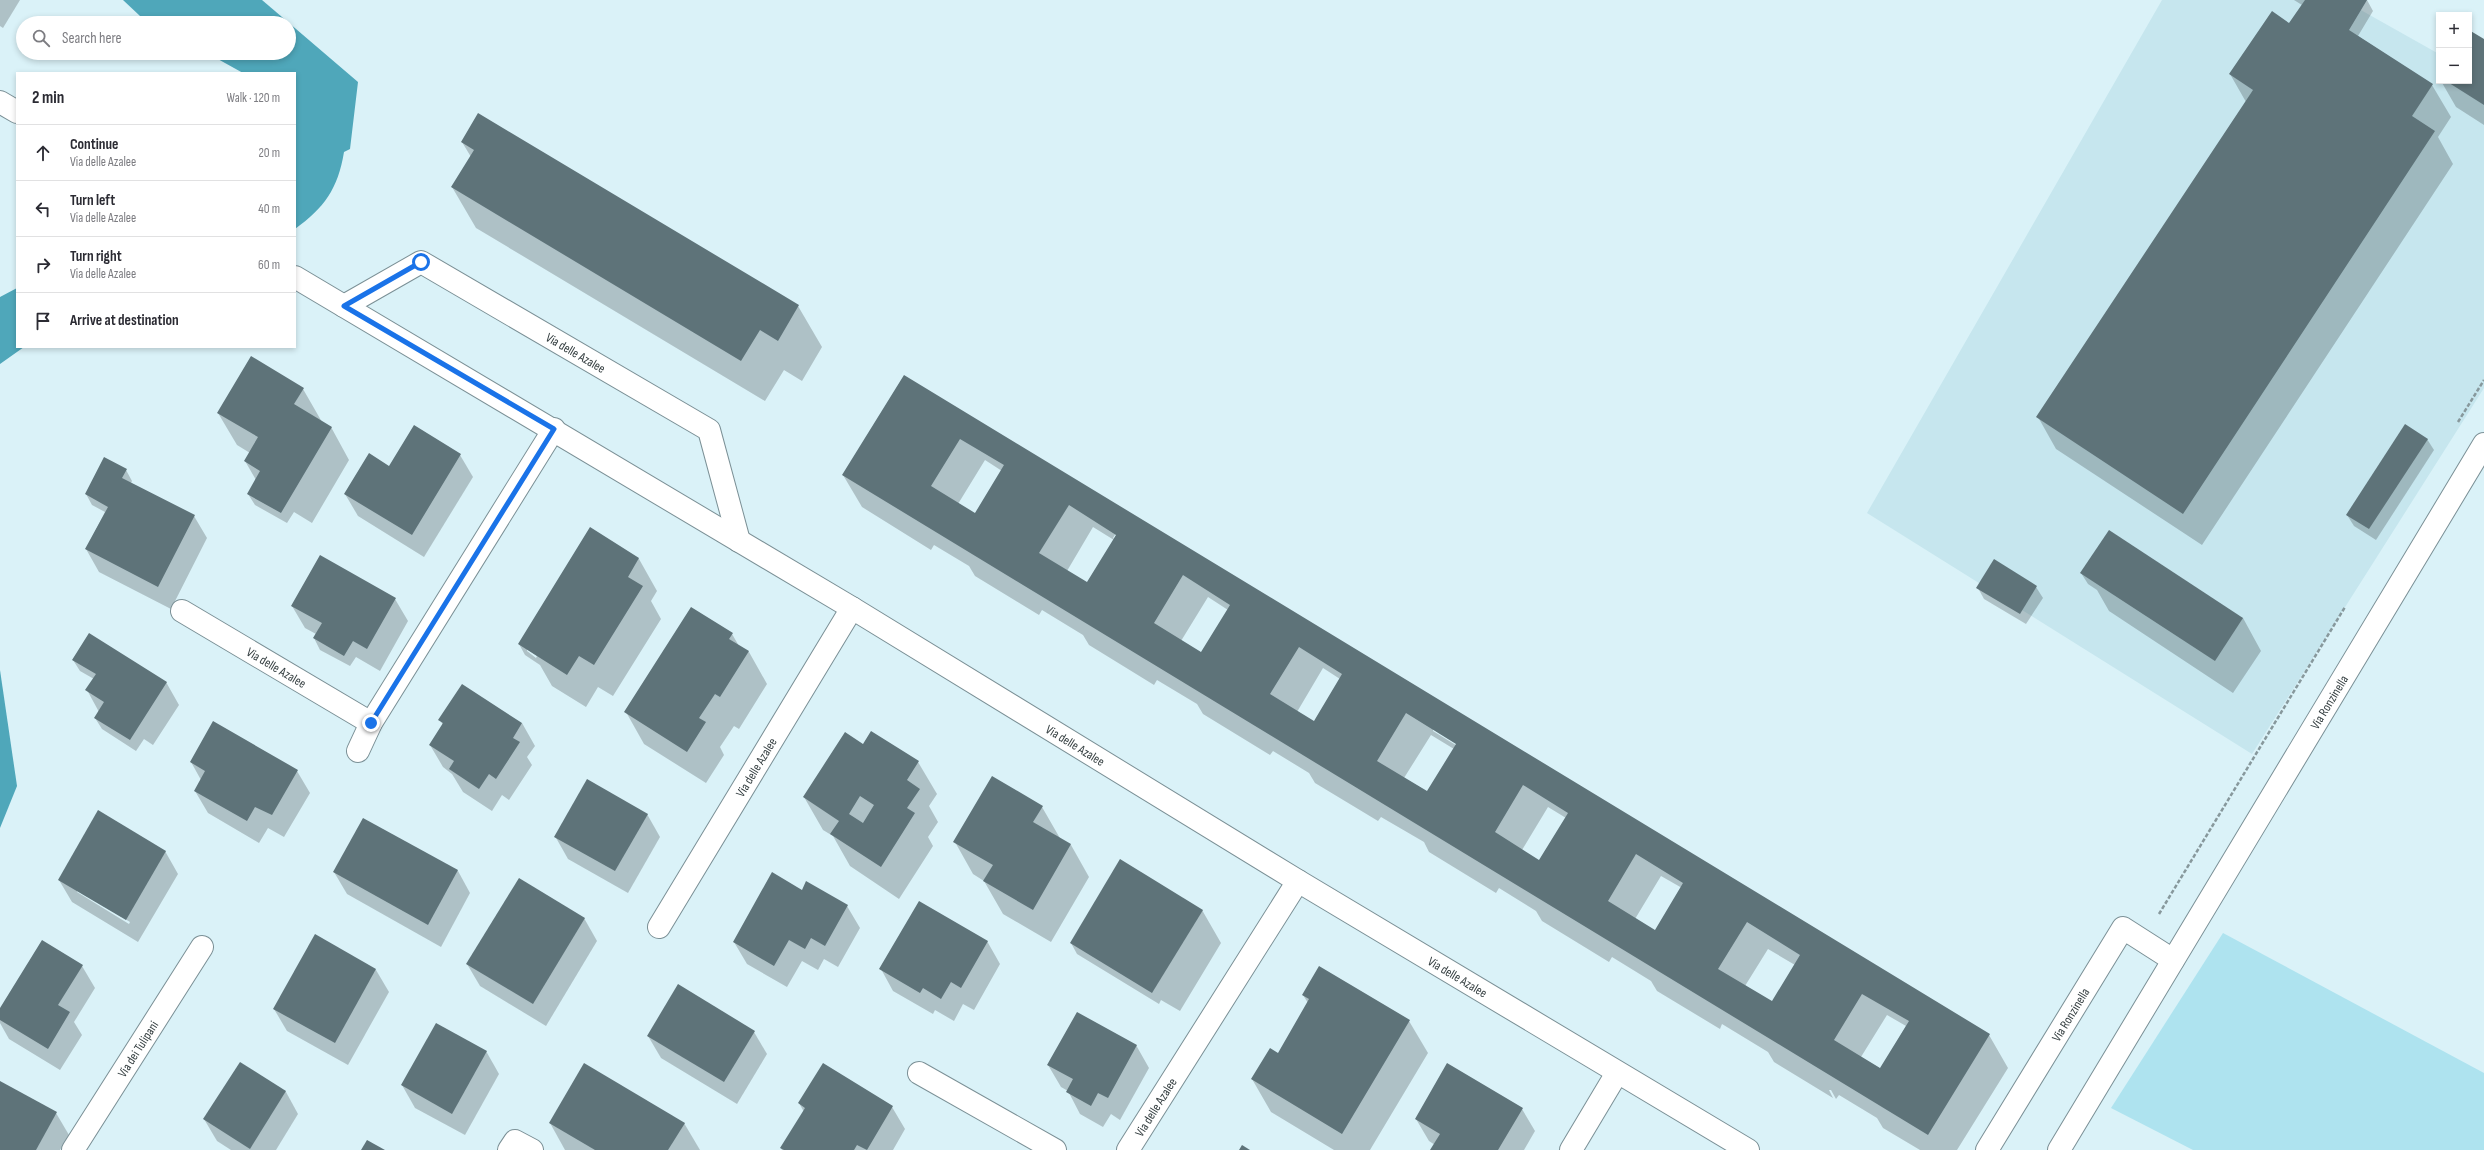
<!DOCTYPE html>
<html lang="en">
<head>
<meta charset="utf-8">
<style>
  :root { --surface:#fff; --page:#f7f7f7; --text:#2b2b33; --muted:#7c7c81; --line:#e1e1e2 }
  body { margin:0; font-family:"Sofia Sans Condensed",sans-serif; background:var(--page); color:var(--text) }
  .controls { position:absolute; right:12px; top:12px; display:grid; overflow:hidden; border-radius:0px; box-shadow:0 2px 6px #0003 }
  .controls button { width:36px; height:36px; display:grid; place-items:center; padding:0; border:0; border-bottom:1px solid var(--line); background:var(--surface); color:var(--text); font:20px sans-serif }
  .stop { position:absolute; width:12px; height:12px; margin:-9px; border:3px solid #1a73e8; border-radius:50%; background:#fff }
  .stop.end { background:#1a73e8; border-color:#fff; box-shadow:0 1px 4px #0008 }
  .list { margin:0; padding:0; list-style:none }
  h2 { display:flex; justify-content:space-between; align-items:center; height:52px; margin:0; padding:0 16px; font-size:17px }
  h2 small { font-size:13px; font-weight:400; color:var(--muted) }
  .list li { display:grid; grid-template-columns:26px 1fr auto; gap:12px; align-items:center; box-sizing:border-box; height:56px; padding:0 16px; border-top:1px solid var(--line) }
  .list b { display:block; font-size:15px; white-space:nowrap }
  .list p { margin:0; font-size:13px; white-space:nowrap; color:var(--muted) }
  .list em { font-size:13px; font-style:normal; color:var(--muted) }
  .icon { flex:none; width:22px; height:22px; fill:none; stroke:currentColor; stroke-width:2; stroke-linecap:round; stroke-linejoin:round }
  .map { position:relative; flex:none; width:2484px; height:1150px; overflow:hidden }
  .search { position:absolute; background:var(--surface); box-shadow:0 2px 6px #0003; left:16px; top:16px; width:280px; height:44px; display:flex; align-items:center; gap:10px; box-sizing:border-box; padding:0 14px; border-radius:22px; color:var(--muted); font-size:15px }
  .panel { position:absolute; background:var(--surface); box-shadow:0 2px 6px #0003; left:16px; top:72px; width:280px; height:276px; border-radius:0px }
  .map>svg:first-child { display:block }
  .built { fill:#c6e6ee }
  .green { fill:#aee3ef }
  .water { fill:#4fa7ba }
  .shadow { fill:#0003; fill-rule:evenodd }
  .building { fill:#5e7379; fill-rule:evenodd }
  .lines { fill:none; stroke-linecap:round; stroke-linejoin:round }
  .minor-casing { stroke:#7b9096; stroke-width:24 }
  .path { stroke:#87989c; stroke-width:2.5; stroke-dasharray:4 2; stroke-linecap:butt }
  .minor { stroke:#fff; stroke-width:22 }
  .route { stroke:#1a73e8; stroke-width:5 }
  .labels { text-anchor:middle; stroke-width:4; stroke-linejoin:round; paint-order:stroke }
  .street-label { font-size:13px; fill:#343e40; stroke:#f2fcfe }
</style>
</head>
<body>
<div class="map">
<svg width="2484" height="1150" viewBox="0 0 2484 1150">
  <rect width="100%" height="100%" fill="#daf2f8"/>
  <polygon class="built" points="2162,0 2343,0 2439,54 2439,81 2484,79 2484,388 2252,754 1867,513"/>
  <polygon class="green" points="2223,933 2484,1073 2484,1150 2193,1150 2111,1108"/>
  <g class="water">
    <polygon points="123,0 262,0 289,23 153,23 140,16"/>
    <path d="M289,23L358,82L350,149L344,152C338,189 324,208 295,229V73H243L207,53H289Z"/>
    <polygon points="17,288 17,347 24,347 0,364 0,297"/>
    <polygon points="0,670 17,786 0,828"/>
  </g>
  <g class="shadow">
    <polygon points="0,0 20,0 3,28 0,26"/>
    <polygon points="2294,0 2367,0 2373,11 2358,36 2432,85 2451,117 2438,137 2453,164 2202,545 2056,449 2038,417 2246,102 2230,74 2289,25 2302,5"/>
    <polygon points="2469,31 2484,41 2484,125 2456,107 2441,81 2469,81"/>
    <polygon points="462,142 798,306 822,347 802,381 784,370 765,401 476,228 452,187 471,157"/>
    <path d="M904,376L1989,1035L2008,1068L1957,1150H1920L1883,1128L1877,1118L1839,1095L1836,1099L1831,1090H1829L1833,1098L1774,1062L1768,1052L1722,1024L1720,1029L1657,991L1651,981L1612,957L1609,962L1542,921L1536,911L1499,888L1496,893L1429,852L1424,842L1381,817L1378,821L1315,783L1309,773L1273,751L1270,755L1203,714L1197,704L1157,680L1154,685L1089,645L1083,635L1042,610L1039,615L975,576L969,566L934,545L931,550L862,507L843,475ZM985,460L1002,471L975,514L958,504ZM1126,517L1114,539L1113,538ZM1093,527L1114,540L1088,584L1067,571ZM1208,597L1228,610L1201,654L1181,641ZM1323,668L1340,679L1314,722L1297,712ZM1433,729L1460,745L1459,747L1433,731ZM1431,735L1454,749L1428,792L1404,778ZM1548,807L1566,818L1539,862L1522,850ZM1661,876L1682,888L1655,931L1635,919ZM1768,949L1795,965L1772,1003L1745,986ZM1887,1015L1906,1026L1881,1069L1861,1057Z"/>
    <polygon points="303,389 322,422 331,427 349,460 312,523 294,512 287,523 255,505 248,494 256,480 245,461 250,453 237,445 218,413"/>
    <polygon points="2427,439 2434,450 2376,540 2354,526 2347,515"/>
    <polygon points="460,455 473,477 424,557 358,516 345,494 390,467"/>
    <polygon points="126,470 132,481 131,483 194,516 207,538 171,609 99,572 86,549 105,512 92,505 86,494"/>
    <path d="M606,539L639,559L657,591L651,601L661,619L613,696L598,687L586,707L552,686L540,665L525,655L519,644ZM527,649L537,656L536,658L527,651Z"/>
    <polygon points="320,557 395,599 408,621 380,671 356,657 350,666 320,650 314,638 316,634 305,628 292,606"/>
    <polygon points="2081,573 2243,618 2261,651 2233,693 2109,611 2097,590 2088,584"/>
    <polygon points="2036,587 2043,598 2026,624 1984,599 1978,588"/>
    <polygon points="732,634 739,646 749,652 767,684 739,729 734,726 720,747 724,755 706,783 644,744 626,712"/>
    <polygon points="73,660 166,682 179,705 153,745 144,739 136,751 102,729 95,718 99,712 87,690 94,679 80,671"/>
    <polygon points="440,720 522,723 535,746 527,757 532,765 509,800 502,795 492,811 463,792 452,774 443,767 430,745 443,725"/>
    <polygon points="863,745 918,762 937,794 929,806 938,822 928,837 933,846 899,899 850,866 833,836 823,830 804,797"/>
    <polygon points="191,762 297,771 310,793 284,837 268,828 259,843 208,813 195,791 201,780"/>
    <polygon points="1042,807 1061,840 1071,845 1089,877 1051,942 1003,914 984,881 973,874 955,842"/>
    <polygon points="647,814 660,837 628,893 568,859 555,836"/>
    <polygon points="363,819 458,871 470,893 441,947 347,894 334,872"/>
    <path d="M165,851L178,874L138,942L72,902L59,880ZM77,890L130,922L129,924L77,892Z"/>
    <polygon points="803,891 847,906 860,928 838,967 824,959 818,970 802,961 787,987 747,964 734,942"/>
    <polygon points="1202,910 1221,943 1180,1011 1161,1000 1159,1004 1077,954 1071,943"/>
    <polygon points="584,918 597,941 546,1026 480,986 467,964"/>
    <polygon points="315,936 376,970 389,992 348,1065 287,1031 274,1009"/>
    <polygon points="987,941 1000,964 974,1010 963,1004 954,1021 935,1010 933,1014 893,991 881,969"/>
    <polygon points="82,966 95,988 74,1022 82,1035 60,1070 9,1039 0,1023 0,1010"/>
    <polygon points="1303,995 1409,1021 1428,1053 1370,1150 1334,1150 1271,1112 1252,1079 1278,1055 1308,1003"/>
    <polygon points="754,1032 767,1054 737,1104 661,1058 648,1036"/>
    <polygon points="1136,1045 1149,1068 1120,1120 1111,1114 1103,1127 1080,1114 1068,1091 1061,1087 1048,1065"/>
    <polygon points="486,1051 499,1074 465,1135 415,1108 402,1085"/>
    <polygon points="240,1063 286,1092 298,1114 276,1150 231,1150 217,1141 204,1119"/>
    <polygon points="823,1064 892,1107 905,1129 893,1150 782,1150 781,1148 804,1112 799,1103"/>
    <polygon points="0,1082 56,1113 69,1135 60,1150 0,1150"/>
    <polygon points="1522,1109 1535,1131 1524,1150 1431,1150 1435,1145 1429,1141 1416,1119"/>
    <polygon points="550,1123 684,1123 700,1150 565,1150"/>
  </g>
  <g class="building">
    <polygon points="2305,0 2367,0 2349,30 2433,84 2412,116 2435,131 2183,514 2036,417 2253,90 2229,74 2272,11 2289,23"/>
    <polygon points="2469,30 2484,39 2484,105 2446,81 2469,81"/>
    <polygon points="478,113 799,305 778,341 760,330 741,361 451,187 474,150 461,142"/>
    <polygon points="251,356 304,388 294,404 332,427 281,513 247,494 260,471 244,461 258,437 217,413"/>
    <path d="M904,375L1990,1034L1928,1135L842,475ZM960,439L1004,465L975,513L931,486ZM1069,505L1116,535L1087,582L1039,553ZM1183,575L1230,605L1201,652L1154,623ZM1299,647L1342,674L1314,721L1270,694ZM1406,713L1456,744L1427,791L1377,761ZM1523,785L1568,813L1539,860L1495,832ZM1636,854L1683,883L1655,930L1608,901ZM1747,922L1800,955L1772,1001L1718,969ZM1862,994L1909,1021L1880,1068L1834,1040Z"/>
    <polygon points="2405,424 2428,439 2369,529 2346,515"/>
    <polygon points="414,425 461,454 412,535 344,494 369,453 389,466"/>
    <polygon points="104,457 127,469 122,478 195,515 158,587 85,549 108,507 85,494"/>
    <polygon points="590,527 639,558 628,577 643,586 594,665 579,656 567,675 518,644"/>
    <polygon points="2109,530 2243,618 2215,661 2080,573"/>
    <polygon points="320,555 396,598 367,649 353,641 344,656 313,638 322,623 291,606"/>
    <polygon points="1994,559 2037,586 2020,614 1976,588"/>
    <polygon points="691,607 733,633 729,639 749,651 720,697 715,694 699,718 706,722 687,752 624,712"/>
    <polygon points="89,633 167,682 130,740 94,718 104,702 85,690 96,674 72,660"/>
    <polygon points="462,684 522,723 513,738 520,742 496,779 489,774 479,789 449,769 454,761 429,745 443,723 438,720"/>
    <polygon points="213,721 298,770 272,815 255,807 247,821 194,791 205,771 190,762"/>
    <path d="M871,731L919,761L907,780L920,789L907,808L915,813L881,867L830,834L839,821L803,797L845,732L863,744ZM860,796L874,805L863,823L849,814Z"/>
    <polygon points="992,776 1043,806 1033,822 1071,844 1033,910 983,881 993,865 953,842"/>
    <polygon points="587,779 648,814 615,871 554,837"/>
    <polygon points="98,810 166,851 126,920 58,880"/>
    <polygon points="363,818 458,870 428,925 333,872"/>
    <polygon points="1120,859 1203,910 1152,993 1070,943"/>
    <polygon points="772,872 802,890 806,881 848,905 825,946 811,938 805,949 789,940 774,966 733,942"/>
    <polygon points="519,878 585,918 533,1004 466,964"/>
    <polygon points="919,901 988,941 961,988 951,982 941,999 923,988 920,993 879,969"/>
    <polygon points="315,934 376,969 335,1043 273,1009"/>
    <polygon points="42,940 83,965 58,1005 70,1012 48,1049 0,1020 0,1008"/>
    <polygon points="1319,966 1410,1020 1342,1134 1251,1079 1270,1048 1278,1053 1309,999 1302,995"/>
    <polygon points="678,984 755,1031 724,1082 647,1036"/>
    <polygon points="1077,1012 1137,1045 1108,1098 1098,1093 1091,1106 1066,1092 1073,1079 1047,1065"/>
    <polygon points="436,1023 487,1051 452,1114 401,1085"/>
    <polygon points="240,1062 286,1091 250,1149 203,1119"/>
    <polygon points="584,1063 685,1123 668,1150 595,1150 549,1123"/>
    <polygon points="823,1063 893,1106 867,1150 857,1145 854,1150 784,1150 780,1148 805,1108 798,1103"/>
    <polygon points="1447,1063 1523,1108 1498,1150 1430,1150 1440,1134 1415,1119"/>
    <polygon points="0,1081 57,1112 36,1150 0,1150"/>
    <polygon points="367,1140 385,1150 361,1150"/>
    <polygon points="1242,1145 1250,1150 1239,1150"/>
  </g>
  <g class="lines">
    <defs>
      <g id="minor">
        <polyline points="0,102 17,112"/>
        <path id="s1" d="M295,277L852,608L1298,881L1748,1150"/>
        <path id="s2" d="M344,306L421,262L709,430L739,541"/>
        <path id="s3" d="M182,611L371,723"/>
        <polyline points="358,751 371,723 554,429"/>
        <path id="s4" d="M659,927L852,608"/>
        <polyline points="919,1073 1055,1150"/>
        <path id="s5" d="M73,1150L202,947"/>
        <polyline points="509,1150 515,1141 532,1150"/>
        <path id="s6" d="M1128,1150L1298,881"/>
        <polyline points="1571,1150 1617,1073"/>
        <path id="s7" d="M1987,1150L2123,928L2173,960"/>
        <path id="s8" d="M2059,1150L2484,444"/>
      </g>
    </defs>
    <use href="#minor" class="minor-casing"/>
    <g class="path">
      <polyline points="2458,422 2484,380"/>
      <polyline points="2159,914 2345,607"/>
    </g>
    <use href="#minor" class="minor"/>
  </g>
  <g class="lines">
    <polyline class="route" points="371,723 554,429 344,306 421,262"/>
  </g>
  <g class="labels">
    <g class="street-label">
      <text dy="5" stroke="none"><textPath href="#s2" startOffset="268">Via delle Azalee</textPath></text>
      <text dy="5" stroke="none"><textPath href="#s3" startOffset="110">Via delle Azalee</textPath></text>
      <text dy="5" stroke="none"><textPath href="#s8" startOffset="523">Via Ronzinella</textPath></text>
      <text dy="5" stroke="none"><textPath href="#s1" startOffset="910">Via delle Azalee</textPath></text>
      <text dy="5" stroke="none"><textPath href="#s4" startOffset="187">Via delle Azalee</textPath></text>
      <text dy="5" stroke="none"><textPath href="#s1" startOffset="1357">Via delle Azalee</textPath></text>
      <text dy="5" stroke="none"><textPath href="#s7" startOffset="159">Via Ronzinella</textPath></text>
      <text dy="5" stroke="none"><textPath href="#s5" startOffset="120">Via dei Tulipani</textPath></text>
      <text dy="5" stroke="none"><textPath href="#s6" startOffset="51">Via delle Azalee</textPath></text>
    </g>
  </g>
</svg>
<div class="controls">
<button>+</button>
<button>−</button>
</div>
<div class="stop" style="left:421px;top:262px"></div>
<div class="stop end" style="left:371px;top:723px"></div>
<div class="search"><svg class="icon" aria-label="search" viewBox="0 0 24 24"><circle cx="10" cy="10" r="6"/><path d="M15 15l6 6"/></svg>Search here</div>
<section class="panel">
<h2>2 min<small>Walk · 120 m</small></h2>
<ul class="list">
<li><svg class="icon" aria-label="ahead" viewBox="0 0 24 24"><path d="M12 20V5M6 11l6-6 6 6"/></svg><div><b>Continue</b><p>Via delle Azalee</p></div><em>20 m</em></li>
<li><svg class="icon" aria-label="left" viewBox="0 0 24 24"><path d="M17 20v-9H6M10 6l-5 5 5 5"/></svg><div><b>Turn left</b><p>Via delle Azalee</p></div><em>40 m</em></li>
<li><svg class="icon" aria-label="right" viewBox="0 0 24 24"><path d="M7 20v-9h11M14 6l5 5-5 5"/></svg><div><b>Turn right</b><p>Via delle Azalee</p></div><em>60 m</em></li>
<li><svg class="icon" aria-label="arrive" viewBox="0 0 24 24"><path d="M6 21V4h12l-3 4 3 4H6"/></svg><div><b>Arrive at destination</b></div></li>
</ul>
</section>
</div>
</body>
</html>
